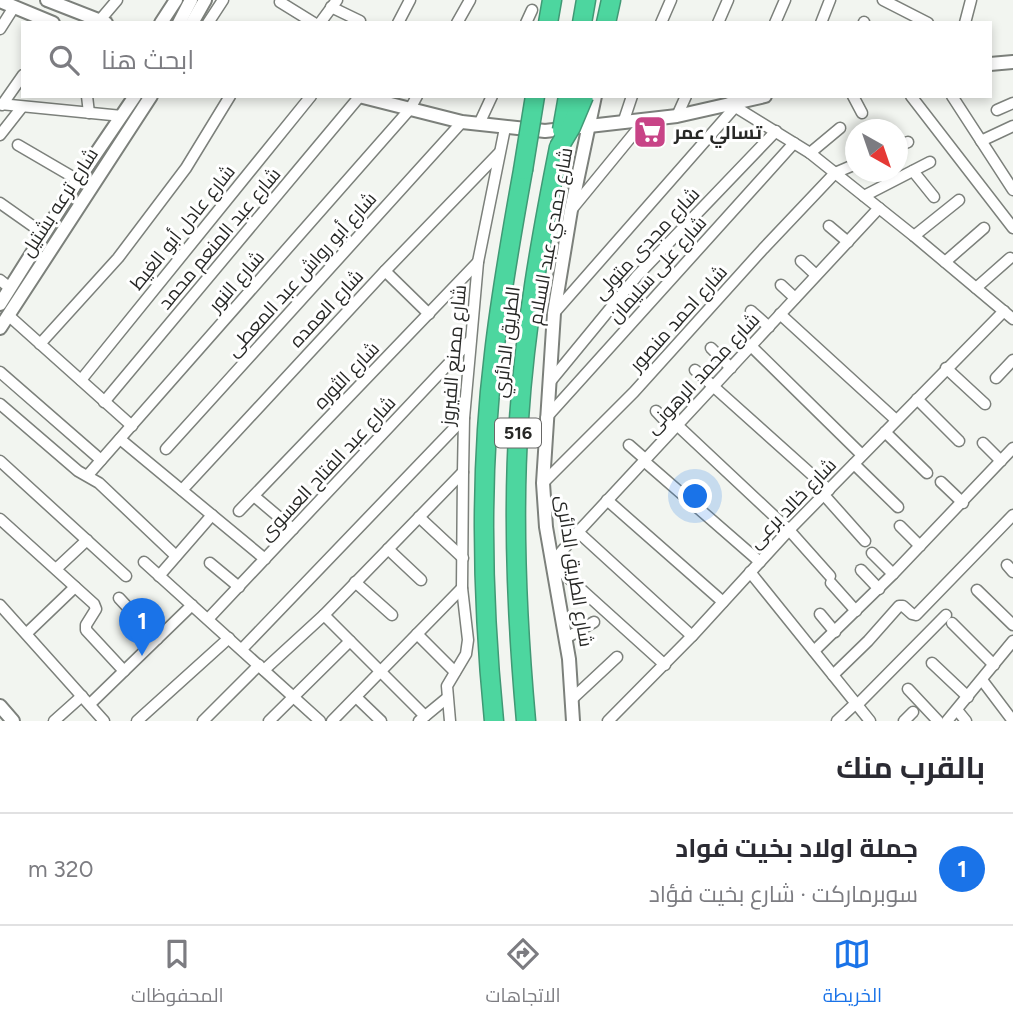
<!DOCTYPE html>
<html lang="ar">
<head>
<meta charset="utf-8">
<style>
  :root { --surface:#fff; --page:#f7f7f7; --text:#2b2b33; --muted:#7c7c81; --line:#e1e1e2; --accent:#1a73e8 }
  body { margin:0; font-family:Figtree,Cairo,sans-serif; background:var(--page); color:var(--text); direction:rtl }
  .compass { position:absolute; left:845px; top:119px; width:63px; height:63px; border-radius:50%; background:var(--surface); box-shadow:0 4px 10px #0003; rotate:140deg }
  .you { position:absolute; left:696px; top:497px; width:24px; height:24px; margin:-18px; border:5px solid #fff; border-radius:50%; background:#1a73e8; box-shadow:0 0 0 10px #1a73e833 }
  .badge { display:grid; place-items:center; width:46px; height:46px; border-radius:50%; background:var(--accent); color:#fff; font-size:23px; font-weight:700 }
  .pin { position:absolute; translate:-50% -58px; filter:drop-shadow(0 2px 4px #0008) }
  .pin::after { content:''; position:absolute; top:37px; width:24px; height:21px; background:inherit; clip-path:polygon(0 0,100% 0,50% 100%) }
  .list { margin:0; padding:0; list-style:none }
  h2 { display:flex; justify-content:space-between; align-items:center; height:91px; margin:0; padding:0 28px; font-size:30px }
  h2 small { font-size:23px; font-weight:400; color:var(--muted) }
  .list li { display:grid; grid-template-columns:46px 1fr auto; gap:21px; align-items:center; box-sizing:border-box; height:112px; padding:0 28px; border-top:2px solid var(--line) }
  .list b { display:block; font-size:26px; white-space:nowrap }
  .list p { margin:0; font-size:23px; white-space:nowrap; color:var(--muted) }
  .list em { font-size:23px; font-style:normal; color:var(--muted) }
  .icon { flex:none; width:38px; height:38px; fill:none; stroke:currentColor; stroke-width:2; stroke-linecap:round; stroke-linejoin:round }
  .map { position:relative; flex:none; width:1013px; height:721px; overflow:hidden; direction:ltr }
  .search { position:absolute; background:var(--surface); box-shadow:0 4px 10px #0003; left:21px; right:21px; top:21px; height:77px; display:flex; align-items:center; gap:18px; box-sizing:border-box; padding:0 24px; border-radius:0px; color:var(--muted); font-size:26px }
  .sheet { height:203px; background:var(--surface) }
  nav { display:flex; justify-content:space-around; align-items:center; box-sizing:border-box; height:98px; border-top:2px solid var(--line); background:var(--surface); font-size:19px; color:var(--muted) }
  nav a { display:grid; justify-items:center; gap:4px }
  nav .on { color:var(--accent) }
  .map>svg:first-child { display:block }
  .lines { fill:none; stroke-linecap:round; stroke-linejoin:round }
  .minor-casing { stroke:#7c807b; stroke-width:13 }
  .tertiary-casing { stroke:#7c807b; stroke-width:16 }
  .motorway-casing { stroke:#409975; stroke-width:21 }
  .minor { stroke:#fff; stroke-width:10 }
  .tertiary { stroke:#fff; stroke-width:12 }
  .motorway { stroke:#4dd69f; stroke-width:18 }
  .motorway-bridge-casing { stroke:#409975; stroke-width:21; stroke-linecap:butt }
  .motorway-bridge { stroke:#4dd69f; stroke-width:18 }
  .labels { text-anchor:middle; stroke-width:6; stroke-linejoin:round; paint-order:stroke }
  .shield { fill:#fff; stroke:#686867; stroke-width:2 }
  .shield-label { font-size:18px; font-weight:bold; fill:#272826 }
  .poi-label { font-size:19px; font-weight:bold; fill:#272826; stroke:#fff; text-anchor:start }
  .street-label { font-size:19px; fill:#272826; stroke:#fff }
</style>
</head>
<body>
<div class="map">
<svg width="1013" height="721" viewBox="0 0 1013 721">
  <rect width="100%" height="100%" fill="#f2f5f0"/>
  <g class="lines">
    <defs>
      <g id="minor">
        <polyline points="883,0 928,23"/>
        <polyline points="280,2 314,23"/>
        <polyline points="331,7 360,21"/>
        <polyline points="100,20 117,0"/>
        <polyline points="208,23 223,0"/>
        <polyline points="320,23 337,0"/>
        <polyline points="398,23 410,0"/>
        <polyline points="457,23 470,0"/>
        <polyline points="526,23 532,10"/>
        <polyline points="661,23 671,0"/>
        <polyline points="718,23 728,0"/>
        <polyline points="775,23 785,0"/>
        <polyline points="821,23 830,0"/>
        <polyline points="864,23 864,22"/>
        <polyline points="965,23 971,0"/>
        <polyline points="0,29 14,7"/>
        <polyline points="87,96 89,113"/>
        <polyline points="853,96 862,113"/>
        <polyline points="911,96 1013,228"/>
        <polyline points="952,96 1013,190"/>
        <polyline points="729,103 810,153 914,236 1013,319"/>
        <polyline points="0,104 122,116"/>
        <polyline points="2,105 23,75"/>
        <polyline points="997,110 1013,103"/>
        <polyline points="677,116 686,96"/>
        <polyline points="623,123 632,96"/>
        <polyline points="479,124 492,96"/>
        <polyline points="0,135 22,107"/>
        <polyline points="981,141 1013,126"/>
        <polyline points="18,145 78,180"/>
        <polyline points="898,146 908,142"/>
        <polyline points="810,153 840,128"/>
        <polyline points="913,171 934,197"/>
        <polyline points="864,196 930,162"/>
        <polyline points="0,203 44,234"/>
        <polyline points="572,209 645,120"/>
        <polyline points="829,226 848,242"/>
        <polyline points="914,236 959,200"/>
        <polyline points="801,261 816,275"/>
        <polyline points="945,262 984,228"/>
        <polyline points="385,271 429,314"/>
        <polyline points="0,280 10,288"/>
        <polyline points="781,285 795,298"/>
        <polyline points="976,288 1010,258"/>
        <polyline points="751,311 769,327"/>
        <polyline points="555,312 735,107"/>
        <polyline points="780,314 896,420"/>
        <polyline points="8,315 132,426"/>
        <polyline points="40,344 118,258 186,168 230,96"/>
        <polyline points="751,346 862,455"/>
        <polyline points="711,348 731,368"/>
        <polyline points="946,368 985,404"/>
        <polyline points="695,370 829,490"/>
        <polyline points="0,372 101,460"/>
        <polyline points="996,378 1013,360"/>
        <polyline points="81,380 311,96"/>
        <polyline points="549,383 637,276 776,131"/>
        <polyline points="917,399 959,441"/>
        <polyline points="104,402 360,96"/>
        <polyline points="0,404 78,471 99,483 176,556"/>
        <polyline points="656,411 673,429"/>
        <polyline points="546,418 794,143"/>
        <polyline points="677,425 789,530 830,576"/>
        <polyline points="885,432 927,473"/>
        <polyline points="120,439 265,559"/>
        <polyline points="983,443 1001,461"/>
        <polyline points="629,445 645,459"/>
        <polyline points="166,449 462,122"/>
        <polyline points="0,461 126,576"/>
        <polyline points="644,461 760,562"/>
        <polyline points="854,464 898,507"/>
        <polyline points="88,475 410,109 417,96"/>
        <polyline points="941,482 963,503"/>
        <polyline points="543,483 634,392 763,249 835,173 856,164"/>
        <polyline points="182,490 385,271 499,153"/>
        <polyline points="824,495 865,541"/>
        <polyline points="254,496 293,529"/>
        <polyline points="607,500 723,602"/>
        <polyline points="239,511 478,262"/>
        <polyline points="419,517 463,558"/>
        <polyline points="0,519 94,604 96,609 86,625 86,630 124,671"/>
        <polyline points="900,526 920,546"/>
        <polyline points="578,532 692,636"/>
        <polyline points="388,549 421,580"/>
        <polyline points="872,553 893,574"/>
        <polyline points="144,562 320,721"/>
        <polyline points="210,563 239,587"/>
        <polyline points="1007,565 1013,572"/>
        <polyline points="56,569 87,540"/>
        <polyline points="861,570 879,589"/>
        <polyline points="750,572 870,721"/>
        <polyline points="159,576 212,515"/>
        <polyline points="355,582 392,615"/>
        <polyline points="831,583 856,611"/>
        <polyline points="977,590 1013,625"/>
        <polyline points="119,598 157,639"/>
        <polyline points="0,605 104,721"/>
        <polyline points="820,614 835,632"/>
        <polyline points="324,615 425,716"/>
        <polyline points="208,619 470,341"/>
        <polyline points="952,623 994,665"/>
        <polyline points="27,633 75,587"/>
        <polyline points="417,634 455,672"/>
        <polyline points="566,638 594,622"/>
        <polyline points="242,649 464,418"/>
        <polyline points="814,651 893,574 1013,448"/>
        <polyline points="932,663 968,697"/>
        <polyline points="665,665 552,563 578,532 879,208"/>
        <polyline points="264,670 324,615 463,472"/>
        <polyline points="833,675 868,641 899,606 903,606 912,614 916,615 1013,515"/>
        <polyline points="982,680 1013,721"/>
        <polyline points="908,689 938,721"/>
        <polyline points="356,697 381,721"/>
        <polyline points="572,699 617,657"/>
        <polyline points="90,704 192,605"/>
        <polyline points="857,705 946,615"/>
        <polyline points="957,710 966,721"/>
        <polyline points="54,721 82,696"/>
        <polyline points="137,721 229,638"/>
        <polyline points="203,721 259,665"/>
        <polyline points="269,721 350,641"/>
        <polyline points="332,721 462,588"/>
        <polyline points="419,721 447,698"/>
        <polyline points="450,721 447,686 466,654 468,640 462,588 463,472 464,418 471,341 478,262 505,128"/>
        <polyline points="608,721 692,636 789,530 1004,311"/>
        <polyline points="837,721 856,703"/>
        <polyline points="904,721 913,712"/>
        <polyline points="947,721 1013,641"/>
      </g>
      <g id="tertiary">
        <polyline points="47,0 106,23"/>
        <polyline points="0,1 53,23"/>
        <polyline points="161,23 176,0"/>
        <polyline points="179,23 191,0"/>
        <polyline points="192,23 205,0"/>
        <polyline points="990,64 1013,62"/>
        <polyline points="359,96 462,122 545,131 677,116 765,96"/>
        <polyline points="0,304 78,180 135,96"/>
        <polyline points="0,328 151,96"/>
        <polyline points="0,706 13,721"/>
        <polyline points="573,721 569,659 546,527 543,483 554,313 571,210 595,96"/>
      </g>
      <g id="motorway">
        <polyline points="548,23 552,0"/>
        <polyline points="582,23 586,0"/>
        <polyline points="606,23 611,0"/>
        <path d="M494,721C482,599 479,476 494,354C501,292 512,231 523,170"/>
        <path d="M526,721C517,621 512,520 519,419C525,327 541,237 559,147"/>
      </g>
    </defs>
    <use href="#minor" class="minor-casing"/>
    <use href="#tertiary" class="tertiary-casing"/>
    <use href="#motorway" class="motorway-casing"/>
    <use href="#minor" class="minor"/>
    <use href="#tertiary" class="tertiary"/>
    <use href="#motorway" class="motorway"/>
    <defs>
      <g id="motorway-bridge">
        <polyline points="562,130 568,96"/>
        <polyline points="559,147 571,127 584,96"/>
        <polyline points="523,170 535,96"/>
      </g>
    </defs>
    <use href="#motorway-bridge" class="motorway-bridge-casing"/>
    <use href="#motorway-bridge" class="motorway-bridge"/>
  </g>
  <defs>
    <symbol id="supermarket-square" viewBox="-11 -11 22 22"><rect x="-9" y="-9" width="18" height="18" rx="4" fill="#c84487" stroke="#fff"/><path d="M-6-5.5h2.5l.6 2H6L4.5 2H-2.5L-4.4-4H-6ZM-1.5 3.2a1.3 1.3 0 1 0 .1 0ZM3 3.2a1.3 1.3 0 1 0 .1 0Z" fill="#fff"/></symbol>
  </defs>
  <g fill-rule="evenodd">
    <use href="#supermarket-square" x="631" y="113" width="38" height="38"/>
  </g>
  <g class="labels">
    <rect class="shield" x="495" y="418.5" width="46" height="29" rx="5"/>
    <g class="shield-label">
      <text x="518" y="439">516</text>
    </g>
    <g class="poi-label">
      <text x="674" y="139">تسالي عمر</text>
    </g>
    <g class="street-label">
      <text transform="translate(59 202) rotate(-57)" y="7">شارع ترعه بشتيل</text>
      <text transform="translate(182 227) rotate(-51)" y="7">شارع عادل أبو الغيط</text>
      <text transform="translate(550 236) rotate(-80)" y="7">شارع حمدي عبد السلام</text>
      <text transform="translate(219 238) rotate(-50)" y="7">شارع عبد المنعم محمد</text>
      <text transform="translate(646 243) rotate(-47)" y="7">شارع مجدى متولى</text>
      <text transform="translate(657 269) rotate(-48)" y="7">شارع على سليمان</text>
      <text transform="translate(301 274) rotate(-48)" y="7">شارع أبو رواش عبد المعطى</text>
      <text transform="translate(236 281) rotate(-49)" y="7">شارع النور</text>
      <text transform="translate(326 308) rotate(-47)" y="7">شارع العمده</text>
      <text transform="translate(678 318) rotate(-48)" y="7">شارع احمد منصور</text>
      <text transform="translate(506 342) rotate(-83)" y="7">الطريق الدائري</text>
      <text transform="translate(453 355) rotate(-85)" y="7">شارع مصنع الفيروز</text>
      <text transform="translate(702 373) rotate(-47)" y="7">شارع محمد الرهونى</text>
      <text transform="translate(346 375) rotate(-46)" y="7">شارع الثوره</text>
      <text transform="translate(327 468) rotate(-47)" y="7">شارع عبد الفتاح العسوى</text>
      <text transform="translate(792 503) rotate(-46)" y="7">شارع خالد برعى</text>
      <text transform="translate(575 571) rotate(81)" y="7">شارع الطريق الدائرى</text>
    </g>
  </g>
</svg>
<svg class="compass" viewBox="-18 -18 36 36"><path d="M0-13l5 13h-10z" fill="#e53935"/><path d="M0 13l5-13h-10z" fill="#7c7c81"/></svg>
<div class="you"></div>
<div class="pin badge" style="left:142px;top:656px">1</div>
<div class="search"><svg class="icon" aria-label="search" viewBox="0 0 24 24"><circle cx="10" cy="10" r="6"/><path d="M15 15l6 6"/></svg>ابحث هنا</div>
</div>
<section class="sheet">
<h2>بالقرب منك<small></small></h2>
<ul class="list">
<li><span class="badge">1</span><div><b>جملة اولاد بخيت فواد</b><p>سوبرماركت · شارع بخيت فؤاد</p></div><em>320 m</em></li>
</ul>
</section>
<nav>
<a class="on"><svg class="icon" aria-label="map" viewBox="0 0 24 24"><path d="M3 6l6-2 6 2 6-2v14l-6 2-6-2-6 2zM9 4v14M15 6v14"/></svg>الخريطة</a>
<a><svg class="icon" aria-label="directions" viewBox="0 0 24 24"><path d="M12 3l9 9-9 9-9-9zM9 14v-3h6M13 9l2 2-2 2"/></svg>الاتجاهات</a>
<a><svg class="icon" aria-label="saved" viewBox="0 0 24 24"><path d="M7 4h10v16l-5-4-5 4z"/></svg>المحفوظات</a>
</nav>
</body>
</html>
